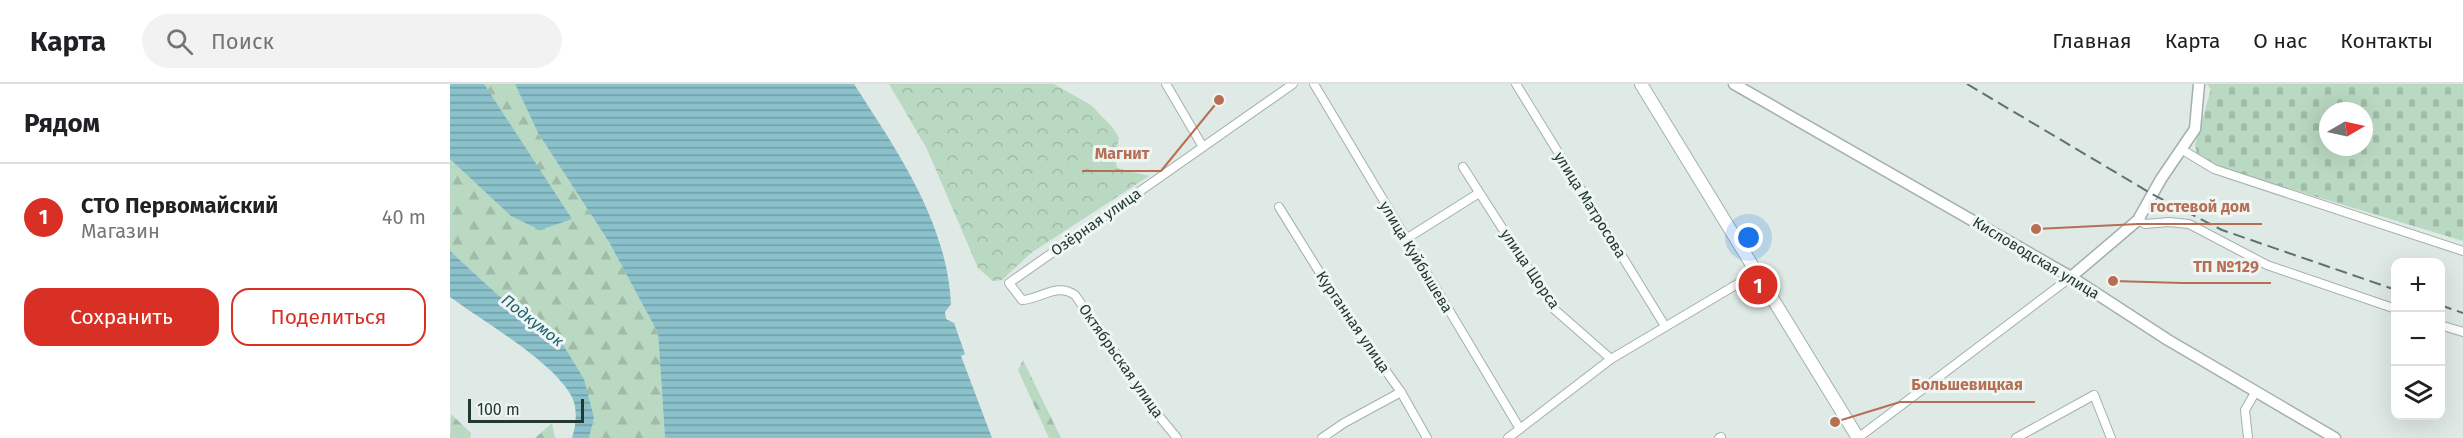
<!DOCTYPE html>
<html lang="ru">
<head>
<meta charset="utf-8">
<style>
  :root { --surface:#fff; --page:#f2f2f2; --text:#202124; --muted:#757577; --line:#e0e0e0; --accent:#d93025 }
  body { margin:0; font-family:"Fira Sans",sans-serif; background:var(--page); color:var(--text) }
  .controls { position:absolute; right:18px; bottom:18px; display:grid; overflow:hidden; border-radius:12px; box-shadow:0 6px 24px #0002 }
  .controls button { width:54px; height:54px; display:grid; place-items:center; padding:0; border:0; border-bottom:2px solid var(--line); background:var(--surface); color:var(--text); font:30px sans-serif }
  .compass { position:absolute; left:1869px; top:18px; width:54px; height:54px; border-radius:50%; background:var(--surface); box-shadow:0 6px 24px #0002; rotate:81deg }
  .scale { position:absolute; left:18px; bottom:15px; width:116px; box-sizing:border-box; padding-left:6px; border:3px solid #223832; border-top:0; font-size:16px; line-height:21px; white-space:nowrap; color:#223832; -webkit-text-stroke:4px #eff6f3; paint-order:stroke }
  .you { position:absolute; left:1299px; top:154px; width:21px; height:21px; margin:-15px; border:4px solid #fff; border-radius:50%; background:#1a73e8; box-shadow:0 0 0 9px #1a73e833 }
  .badge { display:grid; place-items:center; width:39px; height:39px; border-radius:50%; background:var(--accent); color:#fff; font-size:20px; font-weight:700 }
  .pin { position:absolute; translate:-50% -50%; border:3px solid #fff; box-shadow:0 2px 6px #0006 }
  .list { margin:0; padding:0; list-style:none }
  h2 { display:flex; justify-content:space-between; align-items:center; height:78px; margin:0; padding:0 24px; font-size:26px }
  h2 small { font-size:20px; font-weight:400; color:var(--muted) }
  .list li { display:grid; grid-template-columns:39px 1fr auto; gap:18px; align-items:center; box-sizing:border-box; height:108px; padding:0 24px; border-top:2px solid var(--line) }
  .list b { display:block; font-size:22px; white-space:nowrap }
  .list p { margin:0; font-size:20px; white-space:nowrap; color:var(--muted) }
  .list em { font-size:20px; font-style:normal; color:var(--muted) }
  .actions { display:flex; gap:12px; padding:18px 24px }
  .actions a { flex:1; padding:14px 0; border:2px solid var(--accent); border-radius:18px; text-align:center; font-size:21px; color:var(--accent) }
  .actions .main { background:var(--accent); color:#fff }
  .icon { flex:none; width:33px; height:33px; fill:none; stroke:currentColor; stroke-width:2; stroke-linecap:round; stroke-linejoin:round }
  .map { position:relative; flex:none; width:2013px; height:354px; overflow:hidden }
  header { display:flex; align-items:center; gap:36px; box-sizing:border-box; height:84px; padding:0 30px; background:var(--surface); border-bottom:2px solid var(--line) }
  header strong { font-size:28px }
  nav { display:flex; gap:33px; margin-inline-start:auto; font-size:21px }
  .search { width:420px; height:54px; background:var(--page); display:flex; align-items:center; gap:15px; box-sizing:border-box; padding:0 21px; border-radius:33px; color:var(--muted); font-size:22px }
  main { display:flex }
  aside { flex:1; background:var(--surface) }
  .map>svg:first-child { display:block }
  .forest { fill:url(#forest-firs) }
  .cemetery { fill:url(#cemetery-stones); fill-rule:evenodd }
  .park { fill:url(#park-crowns) }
  .water { fill:url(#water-rules) }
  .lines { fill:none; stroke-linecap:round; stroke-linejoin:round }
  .minor-casing { stroke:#a3b0ac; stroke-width:10 }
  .tertiary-casing { stroke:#a3b0ac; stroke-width:13 }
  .secondary-casing { stroke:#a0b4ad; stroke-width:14 }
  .minor { stroke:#fff; stroke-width:8 }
  .tertiary { stroke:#fff; stroke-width:10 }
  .secondary { stroke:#fff; stroke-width:12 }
  .rail { stroke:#5c746d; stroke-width:2; stroke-dasharray:12 6; stroke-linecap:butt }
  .labels { text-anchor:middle; stroke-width:6; stroke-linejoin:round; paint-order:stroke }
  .street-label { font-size:15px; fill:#223832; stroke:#eff6f3 }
  .water-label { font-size:16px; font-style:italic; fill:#21626f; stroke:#eff6f3 }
  .leader { fill:none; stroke:#b66f54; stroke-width:2 }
  .callout-dot { fill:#b66f54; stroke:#eff6f3; stroke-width:2 }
  .callout-label { font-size:16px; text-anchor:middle; font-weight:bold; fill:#b66f54; stroke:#eff6f3; stroke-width:6; stroke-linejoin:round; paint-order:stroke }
</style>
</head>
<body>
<header>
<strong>Карта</strong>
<div class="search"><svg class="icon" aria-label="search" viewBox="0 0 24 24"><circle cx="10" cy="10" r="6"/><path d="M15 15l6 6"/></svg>Поиск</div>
<nav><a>Главная</a><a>Карта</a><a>О нас</a><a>Контакты</a></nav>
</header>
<main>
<aside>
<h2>Рядом<small></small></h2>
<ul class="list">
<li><span class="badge">1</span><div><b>СТО Первомайский</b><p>Магазин</p></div><em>40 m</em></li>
</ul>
<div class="actions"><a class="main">Сохранить</a><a>Поделиться</a></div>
</aside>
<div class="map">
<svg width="2013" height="354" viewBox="0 0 2013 354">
  <defs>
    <pattern id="forest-firs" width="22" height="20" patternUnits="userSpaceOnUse" patternTransform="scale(1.5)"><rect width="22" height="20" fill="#bad9c2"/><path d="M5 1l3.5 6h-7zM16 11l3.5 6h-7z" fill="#a0bba7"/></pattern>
    <pattern id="cemetery-stones" width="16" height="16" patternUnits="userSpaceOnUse" patternTransform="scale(1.5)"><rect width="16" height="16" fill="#bad9c2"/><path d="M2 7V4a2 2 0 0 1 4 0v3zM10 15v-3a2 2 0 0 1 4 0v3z" fill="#a0bba7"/></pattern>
    <pattern id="park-crowns" width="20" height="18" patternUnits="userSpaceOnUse" patternTransform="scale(1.5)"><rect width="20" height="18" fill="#bad9c2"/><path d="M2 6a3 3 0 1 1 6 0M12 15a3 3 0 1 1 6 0" fill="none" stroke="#a0bba7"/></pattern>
    <pattern id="water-rules" width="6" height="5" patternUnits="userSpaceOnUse" patternTransform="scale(1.5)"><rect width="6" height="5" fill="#8bc1cb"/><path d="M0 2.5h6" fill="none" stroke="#719ea5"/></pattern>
  </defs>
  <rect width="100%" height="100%" fill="#dfe9e5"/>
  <g class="forest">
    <polygon points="0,0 65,0 88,49 159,158 208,249 215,354 139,354 144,334 107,251 48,211 0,167"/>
    <polygon points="573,276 611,354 599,354 568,286"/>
    <polygon points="1,330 21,349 20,354 0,354"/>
    <polygon points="102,339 105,354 85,354"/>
  </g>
  <path class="cemetery" d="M1757,0H2013V157L1765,82L1747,70L1745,61L1761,5ZM1878,27H1914V63H1878Z"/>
  <polygon class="park" points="439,0 604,0 641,21 663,44 669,54 665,74 667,84 699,92 581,169 552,196 543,197 528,184 477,65"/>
  <g class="water">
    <polygon points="0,0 34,0 122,135 90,146 61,132 0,75"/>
    <path d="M65,0H404C447,67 497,138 501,220L495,228L496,235L504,239L515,270L511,272L542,354H215L208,249L159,158L88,49Z"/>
    <path d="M0,167L48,211L107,251L134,295L144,334L139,354H122C126,342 128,326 122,313C104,278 34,238 0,213Z"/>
  </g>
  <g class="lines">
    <defs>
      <g id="minor">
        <polyline points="716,0 753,63"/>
        <polyline points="864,0 1070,345"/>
        <polyline points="1066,0 1215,242"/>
        <polyline points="1731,65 1764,85 2013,167"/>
        <polyline points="1013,83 1104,225 1161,275"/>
        <polyline points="829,123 896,231 951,308 977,354"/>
        <polyline points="1688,136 1695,140 1719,138 1739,140 1817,181 1946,225"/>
        <polyline points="956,155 1029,109"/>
        <polyline points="1990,241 2013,248"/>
        <path d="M727,354L709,332L625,211C607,198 591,215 572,216L559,199L843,0"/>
        <polyline points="872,354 894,339 951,308"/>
        <polyline points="1058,354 1161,275 1306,189"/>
        <polyline points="1269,354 1271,353"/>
        <polyline points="1408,354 1621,193"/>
        <polyline points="1566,354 1644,311 1661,354"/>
        <polyline points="1798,354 1795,326 1806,307"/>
      </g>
      <g id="tertiary">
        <polyline points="1284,0 1621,193 1718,256 1885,354"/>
        <polyline points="1621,193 1688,136 1711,95 1745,45 1749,0"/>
      </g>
      <polyline id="secondary" points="1191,0 1408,354"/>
    </defs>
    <use href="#minor" class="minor-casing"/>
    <use href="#tertiary" class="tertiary-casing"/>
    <use href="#secondary" class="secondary-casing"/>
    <use href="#minor" class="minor"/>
    <use href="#tertiary" class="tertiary"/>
    <use href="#secondary" class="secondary"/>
    <g class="rail">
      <polyline points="1517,0 1702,110 1772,146 1946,206"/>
      <polyline points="1990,221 2013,229"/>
    </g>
  </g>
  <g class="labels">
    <g class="street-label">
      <text transform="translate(1140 121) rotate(58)" y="5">улица Матросова</text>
      <text transform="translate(646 138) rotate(-35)" y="5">Озёрная улица</text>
      <text transform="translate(966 173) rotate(59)" y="5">улица Куйбышева</text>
      <text transform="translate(1586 174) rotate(31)" y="5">Кисловодская улица</text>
      <text transform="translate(1080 185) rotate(56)" y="5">улица Щорса</text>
      <text transform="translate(903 238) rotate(56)" y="5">Курганная улица</text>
      <text transform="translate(671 277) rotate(55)" y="5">Октябрьская улица</text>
    </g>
    <g class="water-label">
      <text transform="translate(83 236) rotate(38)" y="6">Подкумок</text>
    </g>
  </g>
  <path class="leader" d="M769 16L711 87H632M1586 145L1688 140H1812M1663 197L1732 199H1821M1385 338L1450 318H1585"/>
  <g class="callout-dot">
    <circle cx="769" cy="16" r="6"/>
    <circle cx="1586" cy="145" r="6"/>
    <circle cx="1663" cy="197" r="6"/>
    <circle cx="1385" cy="338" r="6"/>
  </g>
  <g class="callout-label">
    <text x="672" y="75">Магнит</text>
    <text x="1750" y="128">гостевой дом</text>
    <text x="1776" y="188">ТП №129</text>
    <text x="1517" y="306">Большевицкая</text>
  </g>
</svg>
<div class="controls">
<button>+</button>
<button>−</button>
<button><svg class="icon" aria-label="layers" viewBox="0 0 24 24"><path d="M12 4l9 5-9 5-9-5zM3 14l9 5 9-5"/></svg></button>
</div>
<svg class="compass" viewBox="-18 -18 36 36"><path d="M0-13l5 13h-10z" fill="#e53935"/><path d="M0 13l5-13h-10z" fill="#757577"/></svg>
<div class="scale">100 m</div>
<div class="you"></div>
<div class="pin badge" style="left:1308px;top:201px">1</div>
</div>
</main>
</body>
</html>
